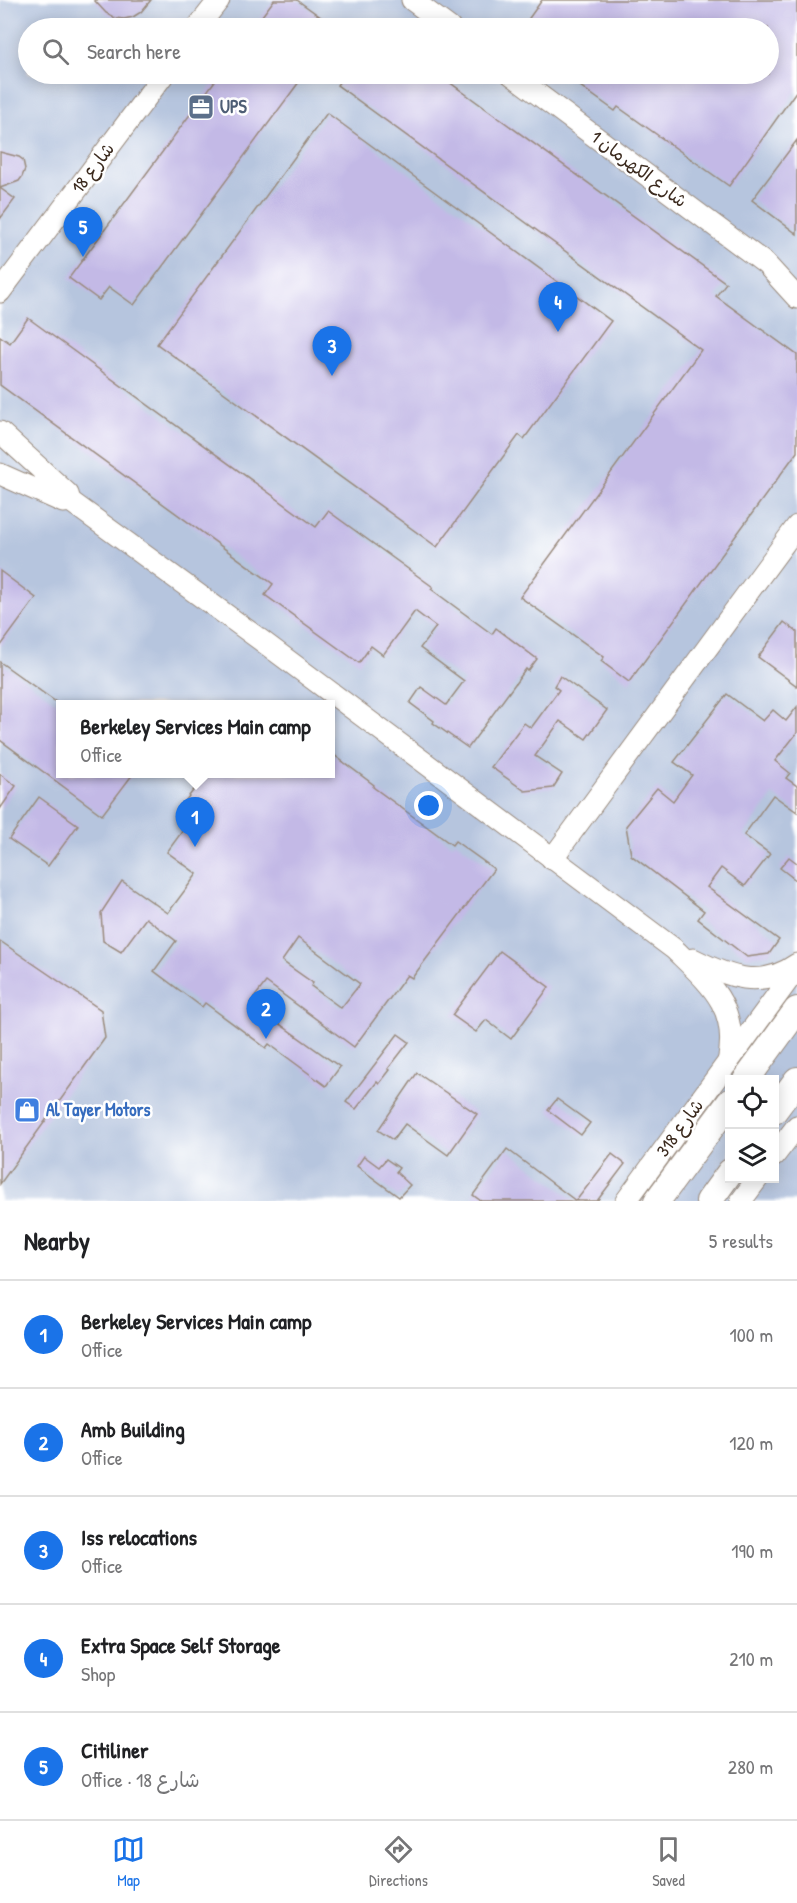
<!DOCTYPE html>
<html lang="en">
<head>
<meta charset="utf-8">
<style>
  :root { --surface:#fff; --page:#f6f6f6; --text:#202124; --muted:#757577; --line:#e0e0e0; --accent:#1a73e8 }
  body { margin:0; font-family:"Patrick Hand","Playpen Sans Arabic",sans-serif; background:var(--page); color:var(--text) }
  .controls { position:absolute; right:18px; bottom:18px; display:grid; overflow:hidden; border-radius:0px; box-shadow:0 3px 15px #0003 }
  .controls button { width:54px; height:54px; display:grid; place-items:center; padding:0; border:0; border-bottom:2px solid var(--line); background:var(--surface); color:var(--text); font:30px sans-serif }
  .you { position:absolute; left:429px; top:806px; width:21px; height:21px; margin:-15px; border:4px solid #fff; border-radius:50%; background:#1a73e8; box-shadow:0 0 0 9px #1a73e833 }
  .badge { display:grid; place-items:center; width:39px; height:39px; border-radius:50%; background:var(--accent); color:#fff; font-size:20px; font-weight:700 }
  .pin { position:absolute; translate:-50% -50px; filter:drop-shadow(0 2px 3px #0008) }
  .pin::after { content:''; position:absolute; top:32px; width:21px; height:18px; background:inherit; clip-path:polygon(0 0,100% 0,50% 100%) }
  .popup { position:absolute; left:56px; top:700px; width:279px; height:78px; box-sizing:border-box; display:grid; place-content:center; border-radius:0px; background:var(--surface); filter:drop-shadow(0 2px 4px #0005); font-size:20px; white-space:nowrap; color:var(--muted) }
  .popup b { font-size:22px; color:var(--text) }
  .popup::after { content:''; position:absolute; left:50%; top:100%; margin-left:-12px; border:12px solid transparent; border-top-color:var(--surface) }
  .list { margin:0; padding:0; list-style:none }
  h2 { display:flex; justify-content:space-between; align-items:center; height:78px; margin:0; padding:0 24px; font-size:26px }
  h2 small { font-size:20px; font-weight:400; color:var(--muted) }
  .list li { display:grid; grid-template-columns:39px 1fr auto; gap:18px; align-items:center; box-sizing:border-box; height:108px; padding:0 24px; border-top:2px solid var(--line) }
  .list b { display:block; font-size:22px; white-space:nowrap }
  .list p { margin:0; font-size:20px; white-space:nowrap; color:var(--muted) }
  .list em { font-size:20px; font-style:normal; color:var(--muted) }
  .icon { flex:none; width:33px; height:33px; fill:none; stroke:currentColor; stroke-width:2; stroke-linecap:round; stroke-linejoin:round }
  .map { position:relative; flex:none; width:797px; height:1201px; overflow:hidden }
  .search { position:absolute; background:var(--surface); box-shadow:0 3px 15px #0003; left:18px; right:18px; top:18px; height:66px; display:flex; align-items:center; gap:15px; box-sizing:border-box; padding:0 21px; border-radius:33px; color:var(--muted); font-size:22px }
  .sheet { height:618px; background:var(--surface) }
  nav { display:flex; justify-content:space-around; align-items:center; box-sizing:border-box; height:84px; border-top:2px solid var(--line); background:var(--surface); font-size:16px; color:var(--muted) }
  nav a { display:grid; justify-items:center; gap:3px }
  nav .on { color:var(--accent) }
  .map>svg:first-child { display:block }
  .industrial { fill:#b6c5de; fill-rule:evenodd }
  .building { fill:#c3b9e6; fill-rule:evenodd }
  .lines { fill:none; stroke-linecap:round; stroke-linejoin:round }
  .minor-casing { stroke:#998a7c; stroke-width:23 }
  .major-casing { stroke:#998a7c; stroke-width:28 }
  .minor { stroke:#fff; stroke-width:21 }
  .major { stroke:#fff; stroke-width:26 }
  .labels { text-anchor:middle; stroke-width:5; stroke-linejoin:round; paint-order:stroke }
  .service-label { font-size:18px; font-weight:bold; fill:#4e5e75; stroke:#fff; text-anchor:start }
  .street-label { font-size:18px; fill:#3b2a1e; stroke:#fff }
  .shop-label { font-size:18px; font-weight:bold; fill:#366cbe; stroke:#fff; text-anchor:start }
</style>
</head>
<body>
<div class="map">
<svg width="797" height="1201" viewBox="0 0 797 1201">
  <rect width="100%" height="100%" fill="#fff"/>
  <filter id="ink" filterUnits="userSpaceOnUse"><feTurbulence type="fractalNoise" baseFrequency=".0167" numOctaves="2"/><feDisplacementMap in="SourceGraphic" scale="12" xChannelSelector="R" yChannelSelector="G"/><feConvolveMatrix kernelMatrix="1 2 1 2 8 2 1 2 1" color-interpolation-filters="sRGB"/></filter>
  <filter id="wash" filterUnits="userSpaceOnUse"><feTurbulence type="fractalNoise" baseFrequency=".008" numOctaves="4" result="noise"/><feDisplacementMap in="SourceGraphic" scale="24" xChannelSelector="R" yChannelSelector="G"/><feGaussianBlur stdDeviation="1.35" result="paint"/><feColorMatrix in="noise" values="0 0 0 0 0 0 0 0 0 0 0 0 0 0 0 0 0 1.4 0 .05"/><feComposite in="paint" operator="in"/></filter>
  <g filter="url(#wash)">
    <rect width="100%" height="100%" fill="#f7ebda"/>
    <path class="industrial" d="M0,0H797V1201H0ZM28,28H768V74H28ZM60,704H330V774H60ZM730,1080H774V1178H730Z"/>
    <g id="blocks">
      <g class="building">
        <polygon points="94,0 151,0 141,12 133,17 124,19 115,18 106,13"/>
        <polygon points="274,0 297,0 336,28 253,28"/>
        <polygon points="542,0 797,0 797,90 729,186 618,107 615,111 576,83 583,74 768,74 768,28 538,28 527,21"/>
        <polygon points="220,74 305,74 134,305 109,287 99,300 69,278"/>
        <polygon points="345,74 438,74 726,283 716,296 797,355 797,452 629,682 601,661 604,657 520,597 701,350 337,85"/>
        <polygon points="327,113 611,321 524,439 519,435 437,547 157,344"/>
        <polygon points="797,140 797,234 752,200"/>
        <polygon points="0,152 19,157 23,160 25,169 22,177 19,181 0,188 15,199 0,219"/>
        <polygon points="28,318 316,527 328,511 433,587 431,589 492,634 496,628 537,659 528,671 526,669 468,748 433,723 434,721 410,703 421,687 446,705 464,681 420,648 436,627 415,611 383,655 371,646 359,663 265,595 273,584 0,385 0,336 10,343"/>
        <polygon points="0,571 36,598 0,647"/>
        <polygon points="784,622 797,632 797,686 758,657"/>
        <polygon points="0,662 60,705 60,774 133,774 102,815 0,740"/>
        <polygon points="560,676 607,710 586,739 560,721 535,756 562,774 553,788 525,791 491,767 524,723 531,728 559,690 554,686"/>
        <polygon points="727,694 763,721 773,710 786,721 797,707 797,733 775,761 790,773 786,778 797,786 797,812 773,795 744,835 770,854 745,886 721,868 707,887 779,940 769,954 747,957 698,919 704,911 631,855 626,826 657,788 673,801 692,775 674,762"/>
        <path d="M330,752L374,785L373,787L452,845L455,841L494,869L412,978L407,975L354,1047L266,982L250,1003L340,1067L326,1086L269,1044L266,1048L205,1003L202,1007L154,971L176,941L146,918L121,952L103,941L101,913L122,881L168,913L197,874L167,852L195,814L182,805L206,774H330ZM298,938L360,984L341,1008L311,986L313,983L282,961Z"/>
        <polygon points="0,774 16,786 0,809"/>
        <polygon points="39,797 78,825 48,866 9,839"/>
        <polygon points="789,857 797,863 797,881 780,868"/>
        <polygon points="0,941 101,1010 105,1038 0,1184"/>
        <polygon points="500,951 549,987 511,1039 486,1020 476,1032 452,1015"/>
        <polygon points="398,1034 409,1042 388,1069 390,1070 379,1084 377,1082 356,1109 346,1102"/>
        <polygon points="417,1073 477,1114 448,1155 405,1124 393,1140 378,1130"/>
        <polygon points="557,1099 590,1123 581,1135 548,1110"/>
        <polygon points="507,1149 576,1201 612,1154 625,1164 597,1201 481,1201 473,1195"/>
        <polygon points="364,1156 379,1167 386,1159 399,1168 396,1172 410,1185 399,1197 357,1166"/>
      </g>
    </g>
  </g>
  <g filter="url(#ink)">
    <use href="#blocks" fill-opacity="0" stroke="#998a7c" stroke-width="1.5"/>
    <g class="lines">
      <defs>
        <g id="minor">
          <polyline points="412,0 450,28"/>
          <polyline points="197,28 219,0"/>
          <polyline points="511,74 766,264 797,298"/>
          <polyline points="0,292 164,74"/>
          <polyline points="0,432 68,494 70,501 63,502 0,474"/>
          <path d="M70,501L262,641L674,949C710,984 740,1007 728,1063"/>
          <polyline points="552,859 797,526"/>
          <path d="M693,959C729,977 760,990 797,964"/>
          <polyline points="774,1156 797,1126"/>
          <polyline points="626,1201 797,968"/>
          <polyline points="741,1201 758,1178"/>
        </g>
        <g id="major">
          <polyline points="746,1080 797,1010"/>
          <polyline points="774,1111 797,1080"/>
          <polyline points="657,1201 730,1102"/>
          <polyline points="709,1201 730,1172"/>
        </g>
      </defs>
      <use href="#minor" class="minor-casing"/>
      <use href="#major" class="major-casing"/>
      <use href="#minor" class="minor"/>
      <use href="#major" class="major"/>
    </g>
  </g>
  <defs>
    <symbol id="office-square" viewBox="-11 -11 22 22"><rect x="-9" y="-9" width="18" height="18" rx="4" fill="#5c6f8a" stroke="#fff"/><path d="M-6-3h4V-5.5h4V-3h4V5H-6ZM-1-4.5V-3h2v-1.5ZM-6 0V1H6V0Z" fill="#fff"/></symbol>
    <symbol id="shop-square" viewBox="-11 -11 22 22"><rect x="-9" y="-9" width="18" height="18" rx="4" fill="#3f7fe0" stroke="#fff"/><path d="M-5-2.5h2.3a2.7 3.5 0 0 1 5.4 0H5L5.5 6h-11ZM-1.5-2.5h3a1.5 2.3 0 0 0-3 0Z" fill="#fff"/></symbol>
  </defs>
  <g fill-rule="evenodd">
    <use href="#office-square" x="186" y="92" width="30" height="30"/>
    <use href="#shop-square" x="12" y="1095" width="30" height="30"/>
  </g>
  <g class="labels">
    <g class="service-label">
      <text x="220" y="113">UPS</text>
    </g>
    <g class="street-label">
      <text transform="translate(93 168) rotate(-53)" y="6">شارع 18</text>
      <text transform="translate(639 169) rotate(37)" y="6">شارع الكهرمان 1</text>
      <text transform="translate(680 1128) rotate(-54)" y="6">شارع 318</text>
    </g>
    <g class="shop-label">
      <text x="46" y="1116">Al Tayer Motors</text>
    </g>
  </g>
</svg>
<div class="controls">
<button><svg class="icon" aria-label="locate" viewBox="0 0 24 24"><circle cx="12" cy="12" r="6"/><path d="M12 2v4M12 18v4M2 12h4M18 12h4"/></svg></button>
<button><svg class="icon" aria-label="layers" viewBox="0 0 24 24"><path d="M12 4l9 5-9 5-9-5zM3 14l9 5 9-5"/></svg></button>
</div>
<div class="you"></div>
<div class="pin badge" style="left:195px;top:847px">1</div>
<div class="popup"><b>Berkeley Services Main camp</b>Office</div>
<div class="pin badge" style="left:266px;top:1039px">2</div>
<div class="pin badge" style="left:332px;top:376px">3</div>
<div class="pin badge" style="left:558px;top:332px">4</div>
<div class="pin badge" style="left:83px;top:257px">5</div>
<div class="search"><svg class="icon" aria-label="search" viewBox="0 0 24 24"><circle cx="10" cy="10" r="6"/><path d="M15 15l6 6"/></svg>Search here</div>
</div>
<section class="sheet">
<h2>Nearby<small>5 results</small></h2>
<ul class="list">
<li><span class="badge">1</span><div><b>Berkeley Services Main camp</b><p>Office</p></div><em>100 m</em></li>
<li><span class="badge">2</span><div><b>Amb Building</b><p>Office</p></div><em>120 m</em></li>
<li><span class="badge">3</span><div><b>Iss relocations</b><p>Office</p></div><em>190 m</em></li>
<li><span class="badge">4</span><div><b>Extra Space Self Storage</b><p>Shop</p></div><em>210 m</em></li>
<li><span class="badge">5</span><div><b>Citiliner</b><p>Office · شارع 18</p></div><em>280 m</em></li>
</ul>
</section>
<nav>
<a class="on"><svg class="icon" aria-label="map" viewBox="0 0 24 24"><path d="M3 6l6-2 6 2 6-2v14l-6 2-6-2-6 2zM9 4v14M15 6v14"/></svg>Map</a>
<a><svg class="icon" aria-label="directions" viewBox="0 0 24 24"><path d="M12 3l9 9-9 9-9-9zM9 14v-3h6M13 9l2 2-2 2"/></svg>Directions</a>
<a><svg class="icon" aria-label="saved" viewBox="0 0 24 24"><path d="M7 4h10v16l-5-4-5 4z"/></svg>Saved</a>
</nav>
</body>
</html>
